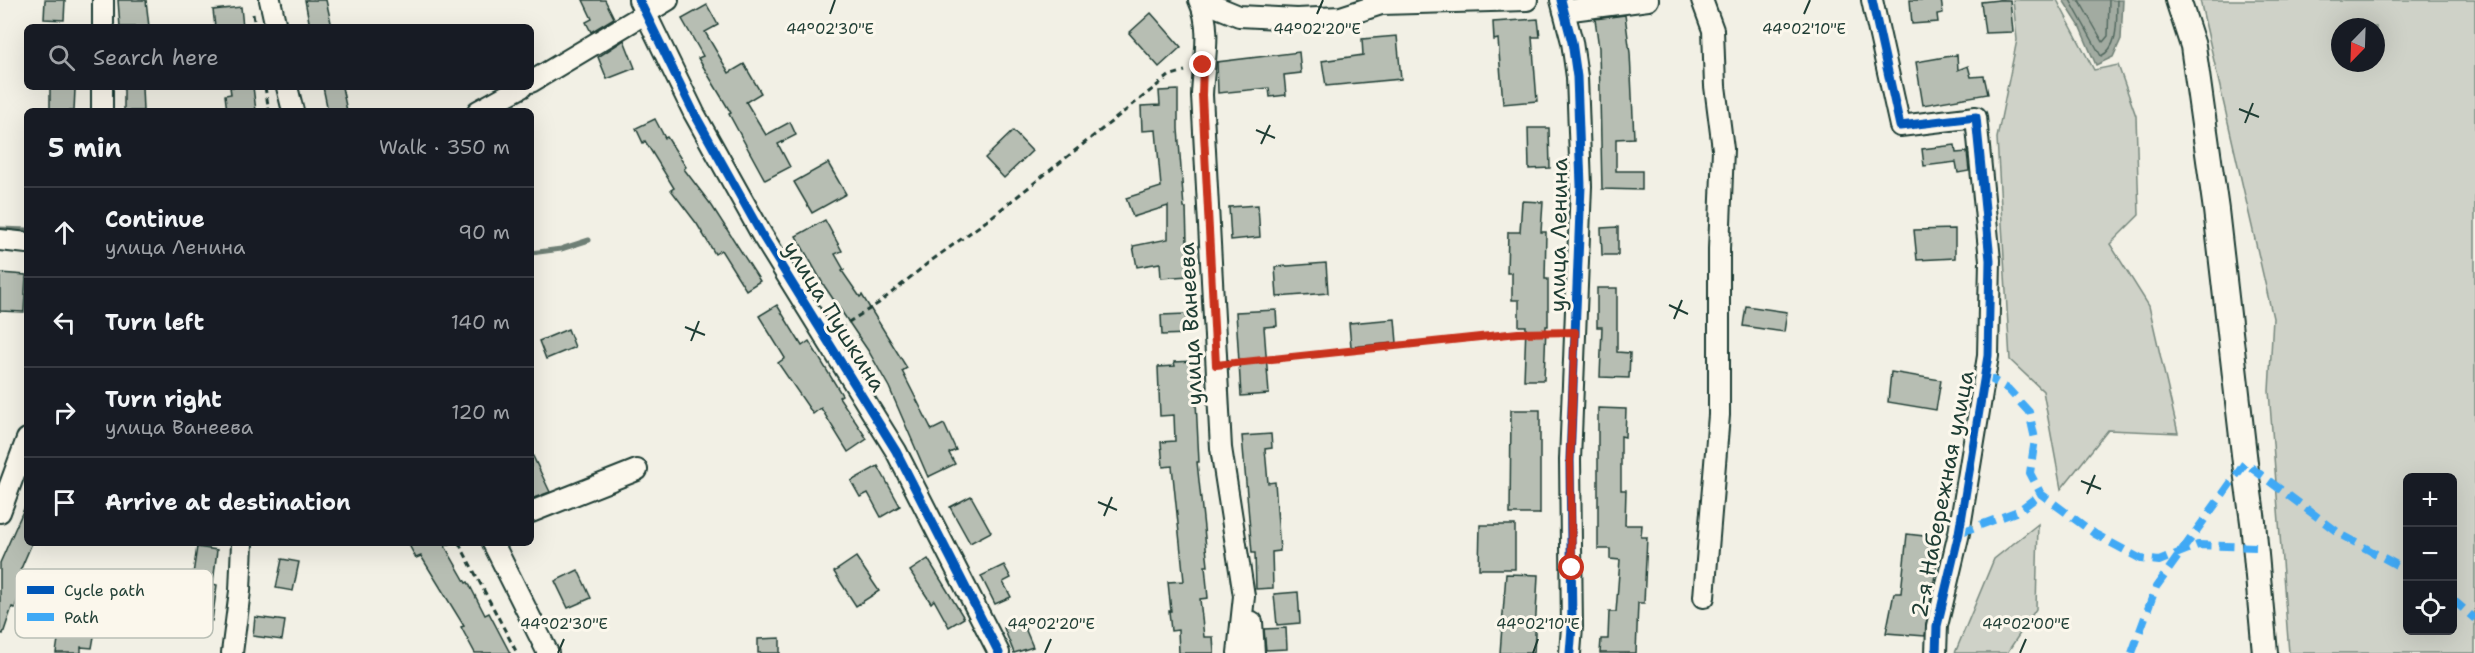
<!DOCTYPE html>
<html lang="en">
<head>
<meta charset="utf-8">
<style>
  :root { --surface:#171b24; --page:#20242c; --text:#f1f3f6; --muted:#9ea1a6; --line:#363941 }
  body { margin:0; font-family:"Shantell Sans",sans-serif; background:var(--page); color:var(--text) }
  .controls { position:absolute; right:18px; bottom:18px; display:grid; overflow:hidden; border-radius:9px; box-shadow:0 6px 24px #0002 }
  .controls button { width:54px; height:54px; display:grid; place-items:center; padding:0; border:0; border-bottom:2px solid var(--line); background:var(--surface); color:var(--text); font:30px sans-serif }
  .compass { position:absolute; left:2331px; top:18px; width:54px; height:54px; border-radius:50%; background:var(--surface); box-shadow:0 6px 24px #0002; rotate:203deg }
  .stop { position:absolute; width:18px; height:18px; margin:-14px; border:4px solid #c8321e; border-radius:50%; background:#fff }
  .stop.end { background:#c8321e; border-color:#fff; box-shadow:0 2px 6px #0008 }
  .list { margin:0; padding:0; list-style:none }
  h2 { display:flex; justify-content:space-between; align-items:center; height:78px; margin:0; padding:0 24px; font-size:26px }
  h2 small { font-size:20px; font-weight:400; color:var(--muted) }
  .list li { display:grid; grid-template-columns:39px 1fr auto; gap:18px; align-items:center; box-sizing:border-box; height:90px; padding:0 24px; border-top:2px solid var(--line) }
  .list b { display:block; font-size:22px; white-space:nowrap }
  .list p { margin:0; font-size:20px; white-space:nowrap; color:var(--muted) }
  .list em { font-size:20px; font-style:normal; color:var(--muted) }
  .icon { flex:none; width:33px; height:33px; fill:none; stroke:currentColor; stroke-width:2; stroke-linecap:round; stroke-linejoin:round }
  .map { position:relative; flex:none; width:2475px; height:653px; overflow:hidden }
  .search { position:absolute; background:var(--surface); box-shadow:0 6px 24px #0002; left:24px; top:24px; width:510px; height:66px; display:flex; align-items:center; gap:15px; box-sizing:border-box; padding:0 21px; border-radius:9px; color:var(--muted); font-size:22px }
  .panel { position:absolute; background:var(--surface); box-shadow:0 6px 24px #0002; left:24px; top:108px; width:510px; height:438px; border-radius:9px }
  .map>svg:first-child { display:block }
  .green { fill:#cfd2c8; stroke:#77887e; stroke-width:1.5; fill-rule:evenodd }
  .water { fill:#a2aba1; stroke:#6e7f75; stroke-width:1.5 }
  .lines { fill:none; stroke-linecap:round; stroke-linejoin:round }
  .shore { stroke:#536960; stroke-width:1.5 }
  .stream { stroke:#6e7f75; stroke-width:5 }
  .building { fill:#b7beb3; stroke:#1f3d34; stroke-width:1.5 }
  .minor-casing { stroke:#1f3d34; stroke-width:24 }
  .major-casing { stroke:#1f3d34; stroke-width:28 }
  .path { stroke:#1f3d34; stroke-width:3; stroke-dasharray:6 4.5; stroke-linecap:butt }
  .minor { stroke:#fbf7ec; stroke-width:20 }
  .major { stroke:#fbf7ec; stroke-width:24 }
  .quiet { stroke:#3fa9f5; stroke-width:8; stroke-dasharray:15 8; stroke-linecap:butt }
  .cycleway-casing { stroke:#fbf7ec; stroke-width:13 }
  .cycleway { stroke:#0057b8; stroke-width:9 }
  .route { stroke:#c8321e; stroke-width:8 }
  .ticks { fill:none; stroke:#1f3d34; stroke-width:2 }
  .labels { text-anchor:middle; stroke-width:6; stroke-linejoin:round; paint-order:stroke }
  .street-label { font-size:22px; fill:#1f3d34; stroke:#fbf7ec }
  .key { fill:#fbf7ec; stroke:#b9bfb5; stroke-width:1.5 }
  .key-label { font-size:16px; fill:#1f3d34 }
  .ticks-label { font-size:15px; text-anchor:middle; fill:#1f3d34; stroke:#fbf7ec; stroke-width:6; stroke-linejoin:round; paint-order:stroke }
</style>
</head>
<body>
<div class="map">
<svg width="2475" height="653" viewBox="0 0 2475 653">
  <rect width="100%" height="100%" fill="#f2f0e5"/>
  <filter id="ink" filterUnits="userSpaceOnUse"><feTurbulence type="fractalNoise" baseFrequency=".0167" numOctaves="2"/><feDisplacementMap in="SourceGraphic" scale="12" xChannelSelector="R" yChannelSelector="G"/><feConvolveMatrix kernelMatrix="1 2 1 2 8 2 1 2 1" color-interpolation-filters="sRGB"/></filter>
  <g filter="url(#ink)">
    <g class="green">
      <polygon points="2013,0 2057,0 2094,70 2118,65 2136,116 2139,215 2110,244 2149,306 2178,433 2108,430 2061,489 2043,391 2010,360 1997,138 2017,40"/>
      <path d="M2200,0H2475V653H2289L2269,391L2273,318ZM2340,27H2376V63H2340ZM2408,478H2452V630H2408Z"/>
      <polygon points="2038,524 2036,609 2007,653 1955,653 1994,559"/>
    </g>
    <polygon class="water" points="2063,0 2123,0 2121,39 2113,57 2096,65 2079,25"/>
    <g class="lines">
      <g class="shore">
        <path d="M2070,0L2101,56C2120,47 2116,18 2117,0"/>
        <polyline points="2079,0 2103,42 2108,36 2109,0"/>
      </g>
      <g class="stream">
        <polyline points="0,229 27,230"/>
        <polyline points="531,253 561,249 589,240"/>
      </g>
    </g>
    <g class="building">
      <polygon points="45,0 65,0 64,20 44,19"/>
      <polygon points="118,0 146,0 149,27 120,27"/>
      <polygon points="305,0 326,0 332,27 310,27"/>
      <polygon points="583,0 605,0 614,18 591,32 586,22 592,19"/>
      <polygon points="1910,0 1941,0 1943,13 1937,14 1938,22 1912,24"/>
      <polygon points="1999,0 2010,0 2013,32 1985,33 1981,2"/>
      <polygon points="707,5 718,25 705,32 729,73 744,64 761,93 746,102 766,135 790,122 796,135 778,144 790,167 765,180 729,114 731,113 698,58 703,56 682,19"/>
      <polygon points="241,7 243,27 215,27 213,10"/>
      <polygon points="1151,13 1181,47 1159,67 1129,33"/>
      <polygon points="1625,15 1630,53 1634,138 1616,139 1616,171 1642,171 1642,190 1602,189 1599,48 1595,19"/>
      <polygon points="1538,19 1540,37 1532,37 1537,101 1503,104 1498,39 1494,40 1493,22"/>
      <polygon points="1397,36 1401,79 1326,86 1322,61 1363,55 1362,39"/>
      <polygon points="624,40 635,68 607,79 598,57"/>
      <polygon points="1299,52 1301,73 1284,75 1286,95 1270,97 1269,88 1218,93 1217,62"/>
      <polygon points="1957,55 1958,70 1968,66 1971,77 1984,76 1988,94 1923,105 1916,62"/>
      <polygon points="124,87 142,87 143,111 124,111"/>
      <polygon points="230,87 253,87 256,111 227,111 225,95 231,94"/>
      <polygon points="323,87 342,87 347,111 328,111"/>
      <polygon points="50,88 75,89 74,111 50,111"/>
      <polygon points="1178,90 1178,129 1184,208 1186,208 1188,276 1161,278 1160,263 1137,267 1133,246 1168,239 1168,206 1133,217 1126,198 1161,187 1156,130 1142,131 1141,106 1160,105 1159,91"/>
      <polygon points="655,119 665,138 667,137 686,167 684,169 712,206 760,281 746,290 721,250 715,254 697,224 671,190 674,188 645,141 643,143 636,128"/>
      <polygon points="1528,128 1549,128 1550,168 1529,169"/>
      <polygon points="1013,131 1032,151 1004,178 985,158"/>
      <polygon points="1955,145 1956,153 1967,152 1969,171 1958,173 1956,162 1924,166 1922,149"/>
      <polygon points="828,163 846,194 812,213 794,182"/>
      <polygon points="1522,201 1543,202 1541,232 1546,232 1545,279 1548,279 1548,326 1546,326 1544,380 1524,380 1526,326 1519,326 1519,300 1512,300 1512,273 1507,273 1508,232 1520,232"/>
      <polygon points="1258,205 1260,237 1231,240 1229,207"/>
      <polygon points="825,220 842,251 835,254 844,270 842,271 860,297 862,295 907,368 902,371 932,430 944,424 956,450 949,453 955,464 928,477 889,387 869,352 825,287 796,236"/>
      <polygon points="1618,227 1618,255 1602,255 1601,228"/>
      <polygon points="1955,229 1955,258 1917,260 1914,230"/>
      <polygon points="1326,263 1328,293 1277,297 1275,267"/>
      <polygon points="0,273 26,275 24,312 0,311"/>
      <polygon points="1597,288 1617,288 1617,352 1630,353 1629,378 1600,377 1602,327 1597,327"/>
      <polygon points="777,305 802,346 809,341 842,395 839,397 867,439 848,452 821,408 813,414 778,363 785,358 759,316"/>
      <polygon points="1746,306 1787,312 1784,332 1743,326"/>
      <polygon points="1276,310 1277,326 1264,327 1269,394 1241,396 1236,312"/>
      <polygon points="1186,314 1187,334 1162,335 1161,315"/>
      <polygon points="1395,319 1397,343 1351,347 1349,323"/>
      <polygon points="568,329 575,347 546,359 539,341"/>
      <polygon points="1194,361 1199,462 1197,462 1208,566 1205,566 1208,598 1200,599 1204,637 1213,637 1214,653 1179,653 1178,630 1171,631 1169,611 1171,611 1168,582 1184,581 1172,466 1163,467 1161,442 1175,441 1174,415 1160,416 1158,367 1175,366 1174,362"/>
      <polygon points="1891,372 1941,380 1936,410 1888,402"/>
      <polygon points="1598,408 1626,409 1625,437 1621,436 1621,490 1626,490 1625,525 1642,525 1641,537 1647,537 1644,603 1638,603 1636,653 1600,653 1601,639 1608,639 1609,612 1616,612 1620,560 1610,559 1610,549 1598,549"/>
      <polygon points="1511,410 1540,410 1540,514 1510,514"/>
      <polygon points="1271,434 1272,448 1265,449 1268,483 1275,482 1280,551 1272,552 1273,588 1256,589 1255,553 1252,553 1242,436"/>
      <polygon points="531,452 550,492 531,499"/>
      <polygon points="878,466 900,506 881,517 868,493 860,497 851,481"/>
      <polygon points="971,496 991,532 970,543 950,507"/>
      <polygon points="27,502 27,543 32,543 20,571 26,572 15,608 12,607 3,634 0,633 0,563"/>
      <polygon points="1480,525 1515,525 1515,569 1479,569"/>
      <polygon points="1907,534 1941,538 1925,636 1886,633 1894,593 1901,593"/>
      <polygon points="408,543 452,543 445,546 466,583 468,582 485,615 489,613 510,653 475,653 461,627 464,626 421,556 416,558"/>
      <polygon points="197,547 217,550 213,584 217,585 212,621 206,620 205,628 190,626 193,609 188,608"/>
      <polygon points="856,557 879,591 856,606 834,572"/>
      <polygon points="282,559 299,562 293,591 276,588"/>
      <polygon points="928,559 964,618 949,627 934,600 931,603 910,571"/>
      <polygon points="1004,565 1011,578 1003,582 1011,597 995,604 981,576"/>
      <polygon points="578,570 591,598 568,608 555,581"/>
      <polygon points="1506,574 1538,575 1534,653 1500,653"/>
      <polygon points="1298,592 1300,623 1277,625 1274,594"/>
      <polygon points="255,617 285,621 282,640 253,636"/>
      <polygon points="1022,621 1033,647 1014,653 1004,628"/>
      <polygon points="60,626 95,631 92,648 81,647 81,653 56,653"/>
      <polygon points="1286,628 1287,649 1266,650 1264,629"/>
      <polygon points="780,638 780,653 758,653 758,639"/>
    </g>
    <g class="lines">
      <defs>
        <g id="minor">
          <polyline points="270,0 276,27"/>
          <polyline points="639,0 694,113 762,235 896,451 999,653"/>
          <path d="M1199,0C1213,29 1203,64 1202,95L1221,448L1244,596L1238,653"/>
          <polyline points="1206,0 1217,7 1239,16 1297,19 1341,17 1381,4 1527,0"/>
          <polyline points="1561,0 1572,42 1577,77 1581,186 1570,460 1572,627 1570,653"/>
          <polyline points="1702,0 1713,30 1715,86 1723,149 1719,249 1719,415 1704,597"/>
          <polyline points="1872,0 1900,126 1976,117 1990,260 1988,356 1959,533 1937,626 1936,653"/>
          <polyline points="1564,11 1648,0"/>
          <polyline points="103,27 103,0"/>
          <polyline points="531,82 668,0"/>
          <polyline points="287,87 293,111"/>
          <polyline points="102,111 102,87"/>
          <polyline points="478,111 522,87"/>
          <polyline points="0,240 27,243"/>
          <polyline points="0,512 27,439"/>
          <polyline points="531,512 637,470"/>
          <polyline points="493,543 548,653"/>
          <polyline points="1252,622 1254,653"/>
          <polyline points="232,653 240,591 242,543"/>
        </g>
        <polyline id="major" points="2178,0 2193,46 2216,210 2245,463 2253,522 2265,653"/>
      </defs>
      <use href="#minor" class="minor-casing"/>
      <use href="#major" class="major-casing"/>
      <g class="path">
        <polyline points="253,14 255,27"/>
        <polyline points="265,87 269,111"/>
        <polyline points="839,328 879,303 928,263 985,222 1169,76 1185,71"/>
        <polyline points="1233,364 1518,333 1558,332"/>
        <polyline points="459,543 517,653"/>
      </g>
      <use href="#minor" class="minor"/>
      <use href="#major" class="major"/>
      <g class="quiet">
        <polyline points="1984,375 2008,389 2029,412 2035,439 2030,473 2041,494 2095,534 2141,559 2159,561 2198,545 2256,547"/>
        <polyline points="1959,533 2018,511 2041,494"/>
        <polyline points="2452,599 2475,619"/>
        <polyline points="2132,653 2156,587 2245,463 2343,536 2408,571"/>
      </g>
      <defs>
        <g id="cycleway">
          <polyline points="639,0 694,113 762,235 896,451 999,653"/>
          <polyline points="1561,0 1572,42 1577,77 1581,186 1570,460 1572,627 1570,653"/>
          <polyline points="1872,0 1900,126 1976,117 1990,260 1988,356 1959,533 1937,626 1936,653"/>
        </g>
      </defs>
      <use href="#cycleway" class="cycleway-casing"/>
      <use href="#cycleway" class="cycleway"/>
    </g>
  </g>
  <g class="lines" filter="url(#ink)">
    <polyline class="route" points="1203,65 1202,95 1216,365 1518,333 1575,332 1570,460 1572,568"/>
  </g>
  <path class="ticks" d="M830,14L835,0M1317,14L1323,0M1804,14L1810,0M2239,109L2259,117M2245,123L2253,103M1256,130L1275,138M1261,144L1270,125M1669,305L1688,314M1674,319L1682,300M685,327L705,335M691,341L699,321M2081,481L2101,489M2087,494L2095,475M1098,502L1117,510M1104,516L1112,497M558,653L564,639M1045,653L1051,639M1533,653L1538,639M2020,653L2026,639"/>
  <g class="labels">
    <g class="street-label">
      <text transform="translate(1558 235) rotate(-89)" y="8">улица Ленина</text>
      <text transform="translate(835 316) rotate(58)" y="8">улица Пушкина</text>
      <text transform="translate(1190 324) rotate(-93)" y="8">улица Ванеева</text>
      <text transform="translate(1942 494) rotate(-79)" y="8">2-я Набережная улица</text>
    </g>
  </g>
  <rect x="15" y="569" width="198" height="69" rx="9" class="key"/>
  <rect x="27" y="586" width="27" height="8" fill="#0057b8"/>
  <rect x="27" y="613" width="27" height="8" fill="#3fa9f5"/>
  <g class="key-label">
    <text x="64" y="596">Cycle path</text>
    <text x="64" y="623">Path</text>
  </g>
  <g class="ticks-label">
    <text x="830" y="34">44°02'30"E</text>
    <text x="1317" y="34">44°02'20"E</text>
    <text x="1804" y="34">44°02'10"E</text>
    <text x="564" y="629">44°02'30"E</text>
    <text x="1051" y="629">44°02'20"E</text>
    <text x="1538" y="629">44°02'10"E</text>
    <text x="2026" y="629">44°02'00"E</text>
  </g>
</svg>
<div class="controls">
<button>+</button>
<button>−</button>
<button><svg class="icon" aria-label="locate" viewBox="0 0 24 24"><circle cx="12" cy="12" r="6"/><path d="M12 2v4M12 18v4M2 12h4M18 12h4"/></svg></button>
</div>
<svg class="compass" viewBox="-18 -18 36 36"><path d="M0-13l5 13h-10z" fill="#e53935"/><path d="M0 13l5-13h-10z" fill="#9ea1a6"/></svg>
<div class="stop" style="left:1572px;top:568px"></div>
<div class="stop end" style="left:1203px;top:65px"></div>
<div class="search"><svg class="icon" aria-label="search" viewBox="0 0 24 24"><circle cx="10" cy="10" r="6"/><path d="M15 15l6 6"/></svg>Search here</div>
<section class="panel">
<h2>5 min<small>Walk · 350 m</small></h2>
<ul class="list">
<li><svg class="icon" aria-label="ahead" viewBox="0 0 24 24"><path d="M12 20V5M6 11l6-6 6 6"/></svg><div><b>Continue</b><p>улица Ленина</p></div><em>90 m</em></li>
<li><svg class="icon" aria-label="left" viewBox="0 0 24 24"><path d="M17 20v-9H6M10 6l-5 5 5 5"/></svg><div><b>Turn left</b></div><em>140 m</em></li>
<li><svg class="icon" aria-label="right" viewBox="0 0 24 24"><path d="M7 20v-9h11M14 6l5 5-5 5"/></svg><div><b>Turn right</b><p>улица Ванеева</p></div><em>120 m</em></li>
<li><svg class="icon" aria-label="arrive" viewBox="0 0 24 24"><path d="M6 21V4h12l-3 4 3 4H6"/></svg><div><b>Arrive at destination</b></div></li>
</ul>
</section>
</div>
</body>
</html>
